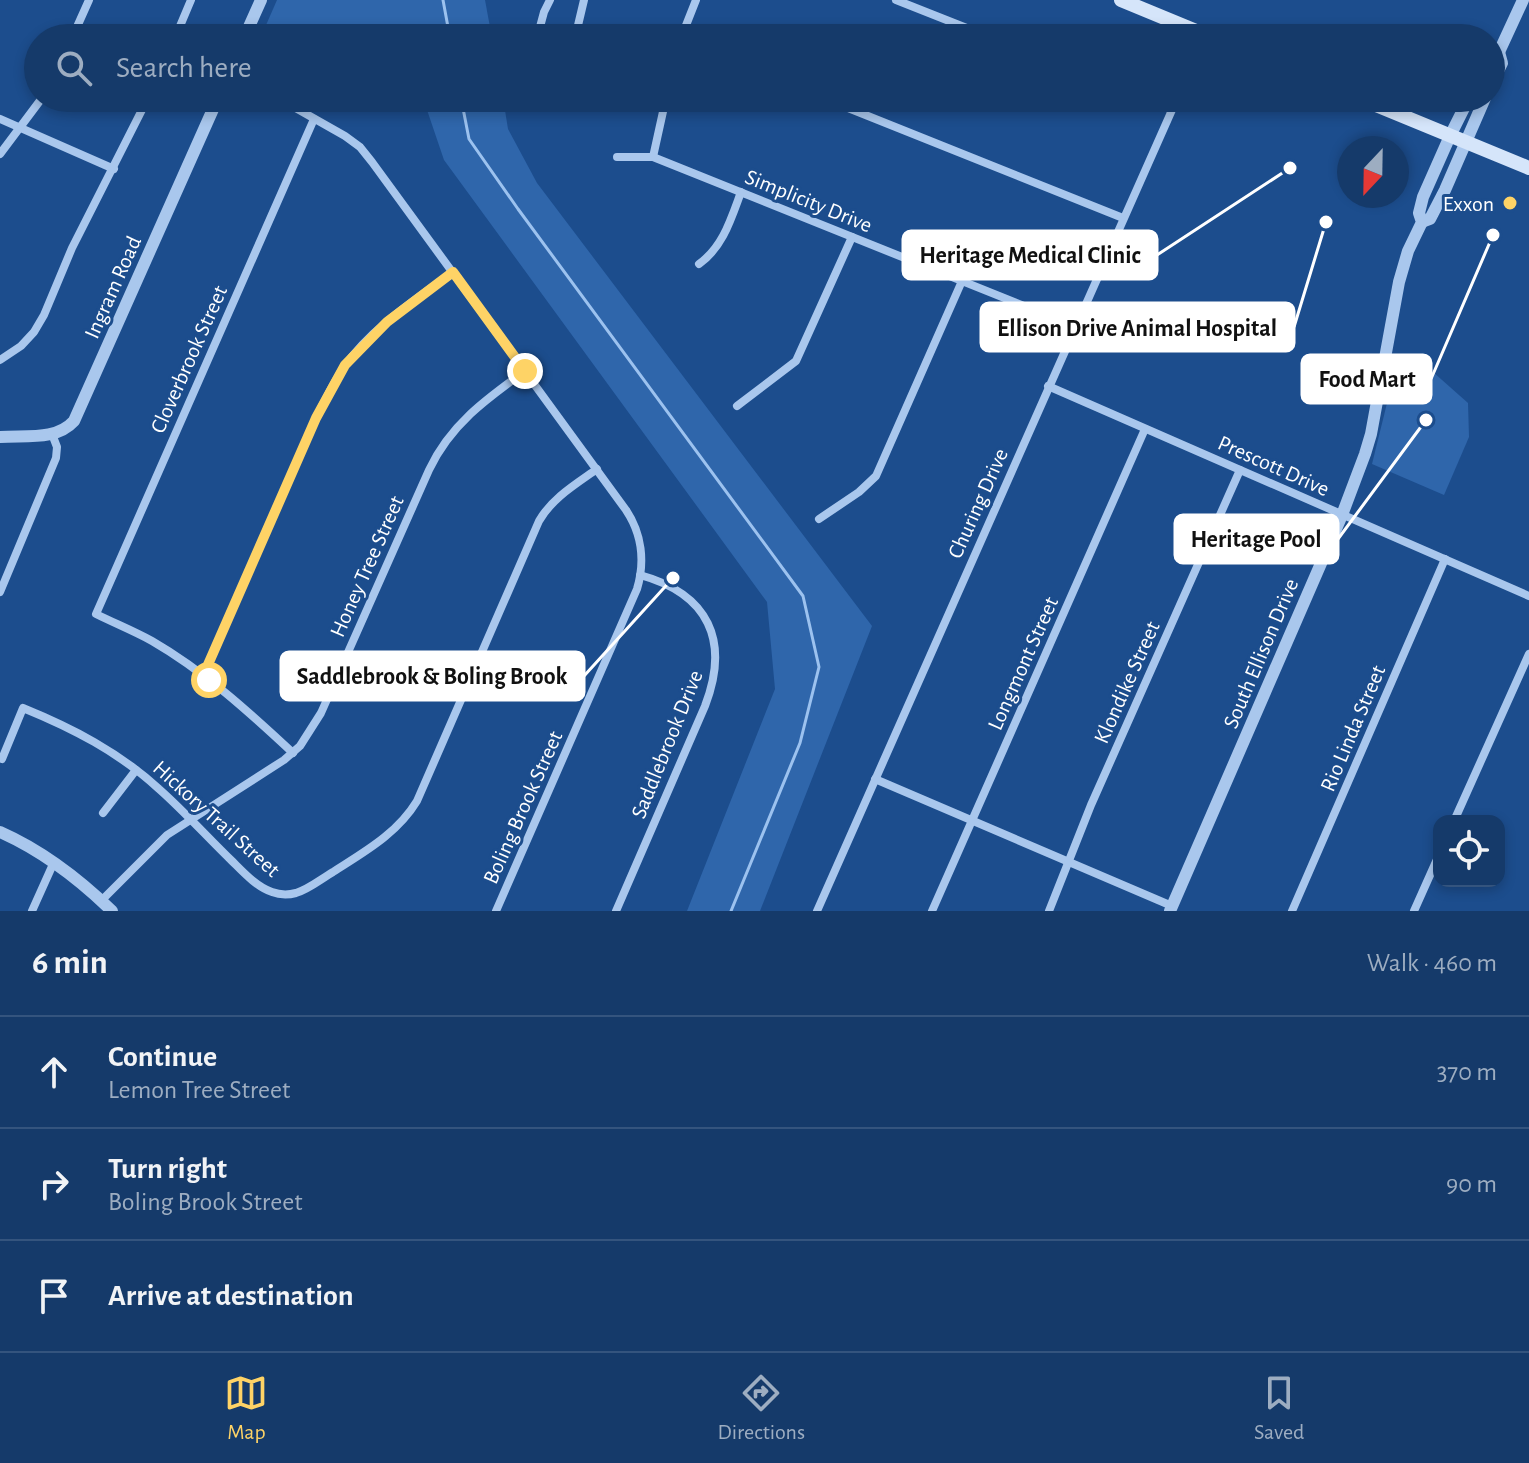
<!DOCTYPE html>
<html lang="en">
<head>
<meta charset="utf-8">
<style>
  :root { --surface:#153a6a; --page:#224572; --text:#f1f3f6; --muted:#9dadc1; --line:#34547e; --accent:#fed366 }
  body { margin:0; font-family:"Alegreya Sans",sans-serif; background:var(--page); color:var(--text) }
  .controls { position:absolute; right:24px; bottom:24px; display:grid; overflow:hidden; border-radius:16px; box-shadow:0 4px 12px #0003 }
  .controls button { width:72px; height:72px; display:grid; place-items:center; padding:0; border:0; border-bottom:2px solid var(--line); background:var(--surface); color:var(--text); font:40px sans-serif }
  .compass { position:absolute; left:1337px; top:136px; width:72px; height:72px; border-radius:50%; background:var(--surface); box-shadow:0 4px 12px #0003; rotate:202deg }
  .stop { position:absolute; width:24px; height:24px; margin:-18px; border:6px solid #fed366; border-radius:50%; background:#fff }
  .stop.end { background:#fed366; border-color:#fff; box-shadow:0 2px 8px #0008 }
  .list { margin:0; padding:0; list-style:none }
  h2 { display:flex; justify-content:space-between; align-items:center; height:104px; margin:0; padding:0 32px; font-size:34px }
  h2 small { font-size:26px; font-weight:400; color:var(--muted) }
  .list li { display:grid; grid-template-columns:52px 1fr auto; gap:24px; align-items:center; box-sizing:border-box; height:112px; padding:0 32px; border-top:2px solid var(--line) }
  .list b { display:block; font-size:30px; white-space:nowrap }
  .list p { margin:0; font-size:26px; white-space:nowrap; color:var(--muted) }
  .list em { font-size:26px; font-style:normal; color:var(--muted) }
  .icon { flex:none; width:44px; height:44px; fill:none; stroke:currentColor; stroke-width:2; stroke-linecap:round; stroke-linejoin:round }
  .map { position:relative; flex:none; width:1529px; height:911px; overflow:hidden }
  .search { position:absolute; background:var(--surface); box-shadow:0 4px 12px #0003; left:24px; right:24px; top:24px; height:88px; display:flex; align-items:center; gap:20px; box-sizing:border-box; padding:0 28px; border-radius:44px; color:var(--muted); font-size:30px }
  .sheet { height:440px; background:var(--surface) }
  nav { display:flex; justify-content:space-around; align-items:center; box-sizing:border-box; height:112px; border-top:2px solid var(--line); background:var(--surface); font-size:22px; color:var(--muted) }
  nav a { display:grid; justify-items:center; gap:4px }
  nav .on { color:var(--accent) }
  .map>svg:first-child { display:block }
  .green { fill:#2f66ab }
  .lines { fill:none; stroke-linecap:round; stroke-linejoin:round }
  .stream { stroke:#9cc2ef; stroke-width:3 }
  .minor { stroke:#a9c7ed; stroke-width:8 }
  .tertiary { stroke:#a9c7ed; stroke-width:12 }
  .secondary { stroke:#d5e5fa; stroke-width:14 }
  .route { stroke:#fed366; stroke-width:10 }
  .poi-dot { fill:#fed366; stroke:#1c4d8d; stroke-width:3 }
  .labels { text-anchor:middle; stroke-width:6; stroke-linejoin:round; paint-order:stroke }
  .street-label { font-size:22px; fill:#fff; stroke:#1c4d8d }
  .poi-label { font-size:22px; fill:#fff; stroke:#1c4d8d; text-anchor:end }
  .leader { fill:none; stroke:#fff; stroke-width:3 }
  .callout-dot { fill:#fff; stroke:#1c4d8d; stroke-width:3 }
  .callout { fill:#fff; stroke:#fff; stroke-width:3 }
  .callout-label { font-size:24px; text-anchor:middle; font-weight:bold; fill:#111 }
</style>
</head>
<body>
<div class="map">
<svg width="1529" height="911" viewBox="0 0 1529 911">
  <rect width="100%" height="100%" fill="#1c4d8d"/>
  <g class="green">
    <polygon points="277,0 485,0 492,38 277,38 263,32"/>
    <polygon points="407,98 503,98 508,129 537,183 872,626 760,911 687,911 775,689 767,602 444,160 426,107"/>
    <polygon points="1433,372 1468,403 1469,437 1444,495 1372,464 1392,383"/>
  </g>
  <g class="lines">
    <g class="stream">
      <polyline points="443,0 450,38"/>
      <polyline points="461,98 469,139 518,209 803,596 819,667 800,743 731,911"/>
    </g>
    <g class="minor">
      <polyline points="896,0 992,38"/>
      <polyline points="72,38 89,0"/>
      <polyline points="175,38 191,0"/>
      <polyline points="537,38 544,12 550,0"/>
      <polyline points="575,38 584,0"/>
      <polyline points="681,38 696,0"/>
      <path d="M278,98L345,136L360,147L372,162L626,510C642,534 645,562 637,589L496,911"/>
      <polyline points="823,98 1123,218"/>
      <polyline points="0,119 114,169"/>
      <polyline points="0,154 42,98"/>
      <polyline points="617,157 653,157 1074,326"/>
      <polyline points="653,157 666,98"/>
      <path d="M699,264C723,247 731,219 741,192"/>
      <polyline points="0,360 21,346 34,332 44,315 72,248 148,98"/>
      <polyline points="1313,370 1378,397"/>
      <polyline points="1048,386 1529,596"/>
      <polyline points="737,406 796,361 852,237"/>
      <polyline points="819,519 859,492 876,476 962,281"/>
      <polyline points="0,592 56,458 57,447 52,434"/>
      <path d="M203,676L316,418C325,400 333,383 344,367C371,328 415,300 453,272"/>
      <path d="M293,753C249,712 204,671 152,641C134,631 114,623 96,614L314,119"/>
      <path d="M2,759L23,708C72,728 119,752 159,789C185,812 208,838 233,862C244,873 257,887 272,892C280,895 288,895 296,893C309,889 321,879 333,872C364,852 397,834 417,801L539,521C552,498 576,484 597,469"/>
      <polyline points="875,779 1172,906"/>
      <polyline points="103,813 136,770"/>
      <polyline points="1454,821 1529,654"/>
      <path d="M101,901L167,835L284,760L300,746L321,713L429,470C450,425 486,399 525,371"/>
      <polyline points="32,911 54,862"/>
      <path d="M616,911L705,706C730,641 709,594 640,575"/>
      <polyline points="817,911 1172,110 1142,98"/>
      <polyline points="932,911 1145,429"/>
      <polyline points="1049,911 1091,805 1240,470"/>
      <polyline points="1292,911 1445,559"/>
      <polyline points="1414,911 1439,855"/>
    </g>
    <g class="tertiary">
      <polyline points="244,38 261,0"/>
      <polyline points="1491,59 1499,52 1523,0"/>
      <polyline points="1491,85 1502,63 1499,52"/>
      <polyline points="1422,222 1430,219 1445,190 1485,98"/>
      <path d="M0,437C25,435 56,441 74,421L218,98"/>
      <path d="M0,832C43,851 79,879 112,911"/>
      <polyline points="1170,911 1342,515 1365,454 1371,434 1399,282 1408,251 1422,222 1419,213 1423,197 1450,136 1469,98"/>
    </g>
    <g class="secondary">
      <polyline points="1121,0 1213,38"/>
      <polyline points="1359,98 1529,168"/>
    </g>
  </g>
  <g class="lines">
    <polyline class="route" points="209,680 203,676 316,418 345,365 387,322 453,272 525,371"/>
  </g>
  <circle class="poi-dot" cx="1510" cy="203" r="8"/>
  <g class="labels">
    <g class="street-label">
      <text transform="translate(809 200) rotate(22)" y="8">Simplicity Drive</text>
      <text transform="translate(112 287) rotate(-66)" y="8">Ingram Road</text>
      <text transform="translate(188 359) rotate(-66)" y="8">Cloverbrook Street</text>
      <text transform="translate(1274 465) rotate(24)" y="8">Prescott Drive</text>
      <text transform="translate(977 503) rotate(-66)" y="8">Churing Drive</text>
      <text transform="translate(366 566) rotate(-66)" y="8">Honey Tree Street</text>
      <text transform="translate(1260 653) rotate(-67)" y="8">South Ellison Drive</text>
      <text transform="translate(1022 663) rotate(-66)" y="8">Longmont Street</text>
      <text transform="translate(1126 682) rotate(-66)" y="8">Klondike Street</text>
      <text transform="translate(1352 728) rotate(-67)" y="8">Rio Linda Street</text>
      <text transform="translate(666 744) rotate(-68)" y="8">Saddlebrook Drive</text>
      <text transform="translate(522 807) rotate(-66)" y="8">Boling Brook Street</text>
      <text transform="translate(217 818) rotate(42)" y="8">Hickory Trail Street</text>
    </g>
    <g class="poi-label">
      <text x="1494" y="211">Exxon</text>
    </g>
  </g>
  <path class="leader" d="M1290 168L1157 255M1326 222L1294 327M1493 235L1431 379M1426 420L1338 539M673 578L584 676"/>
  <g class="callout-dot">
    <circle cx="1290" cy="168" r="8"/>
    <circle cx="1326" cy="222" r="8"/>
    <circle cx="1493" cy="235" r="8"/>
    <circle cx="1426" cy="420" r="8"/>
    <circle cx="673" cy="578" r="8"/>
  </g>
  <g class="callout">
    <rect x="903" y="231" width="254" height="48" rx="8"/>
    <rect x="981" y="303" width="313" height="48" rx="8"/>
    <rect x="1302" y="355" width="129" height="48" rx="8"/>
    <rect x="1175" y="515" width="163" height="48" rx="8"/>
    <rect x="281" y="652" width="303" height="48" rx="8"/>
  </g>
  <g class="callout-label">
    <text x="1030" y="263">Heritage Medical Clinic</text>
    <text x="1137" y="336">Ellison Drive Animal Hospital</text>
    <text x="1367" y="387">Food Mart</text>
    <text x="1256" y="547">Heritage Pool</text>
    <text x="432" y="684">Saddlebrook &amp; Boling Brook</text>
  </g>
</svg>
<div class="controls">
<button><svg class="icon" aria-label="locate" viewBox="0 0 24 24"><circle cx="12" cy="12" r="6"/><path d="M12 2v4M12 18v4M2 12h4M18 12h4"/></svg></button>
</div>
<svg class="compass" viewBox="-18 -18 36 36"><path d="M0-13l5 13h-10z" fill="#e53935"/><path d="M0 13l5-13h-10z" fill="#9dadc1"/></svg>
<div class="stop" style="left:209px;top:680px"></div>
<div class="stop end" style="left:525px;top:371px"></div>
<div class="search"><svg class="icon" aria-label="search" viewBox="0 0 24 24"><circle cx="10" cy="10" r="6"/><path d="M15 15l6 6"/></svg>Search here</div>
</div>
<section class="sheet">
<h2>6 min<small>Walk · 460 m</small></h2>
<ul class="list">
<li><svg class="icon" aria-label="ahead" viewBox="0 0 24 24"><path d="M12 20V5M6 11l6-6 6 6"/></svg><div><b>Continue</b><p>Lemon Tree Street</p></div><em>370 m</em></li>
<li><svg class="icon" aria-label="right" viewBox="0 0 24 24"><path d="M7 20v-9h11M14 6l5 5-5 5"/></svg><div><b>Turn right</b><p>Boling Brook Street</p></div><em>90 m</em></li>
<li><svg class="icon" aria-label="arrive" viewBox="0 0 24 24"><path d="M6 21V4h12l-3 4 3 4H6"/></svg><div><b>Arrive at destination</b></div></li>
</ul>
</section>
<nav>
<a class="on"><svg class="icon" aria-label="map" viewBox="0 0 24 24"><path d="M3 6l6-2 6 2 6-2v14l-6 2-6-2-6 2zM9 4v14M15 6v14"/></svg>Map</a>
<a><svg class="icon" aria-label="directions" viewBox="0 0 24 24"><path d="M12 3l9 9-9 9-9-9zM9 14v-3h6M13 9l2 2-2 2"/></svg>Directions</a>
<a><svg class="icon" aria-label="saved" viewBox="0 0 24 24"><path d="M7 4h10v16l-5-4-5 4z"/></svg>Saved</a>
</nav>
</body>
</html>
